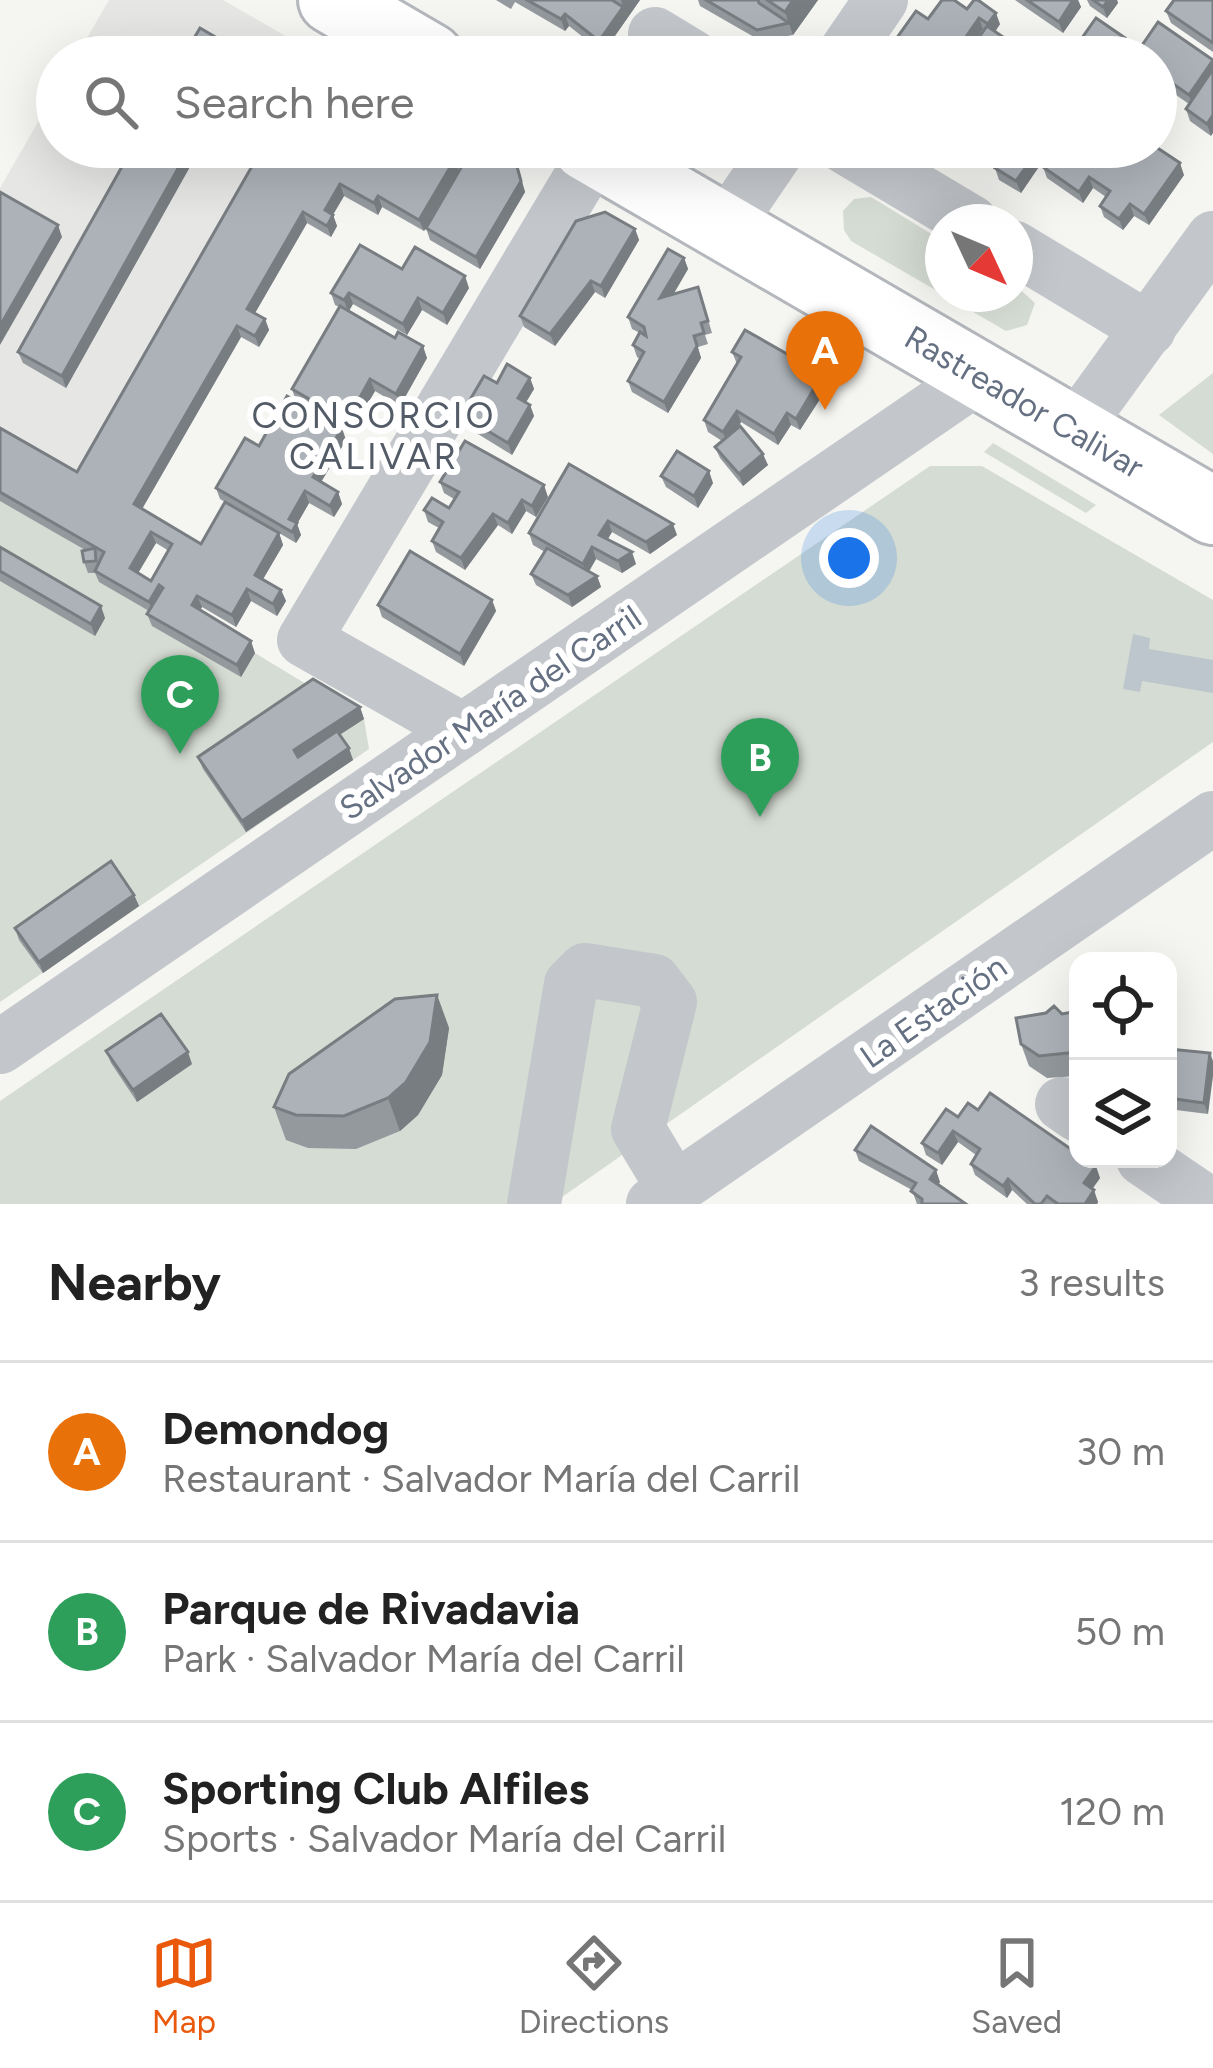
<!DOCTYPE html>
<html lang="en">
<head>
<meta charset="utf-8">
<style>
  :root { --surface:#fff; --page:#f6f6f6; --text:#222; --muted:#767676; --line:#e0e0e0; --accent:#ea580c }
  body { margin:0; font-family:Figtree,sans-serif; background:var(--page); color:var(--text) }
  .controls { position:absolute; right:36px; bottom:36px; display:grid; overflow:hidden; border-radius:24px; box-shadow:0 12px 48px #0002 }
  .controls button { width:108px; height:108px; display:grid; place-items:center; padding:0; border:0; border-bottom:3px solid var(--line); background:var(--surface); color:var(--text); font:60px sans-serif }
  .compass { position:absolute; left:925px; top:204px; width:108px; height:108px; border-radius:50%; background:var(--surface); box-shadow:0 12px 48px #0002; rotate:134deg }
  .you { position:absolute; left:849px; top:558px; width:42px; height:42px; margin:-30px; border:9px solid #fff; border-radius:50%; background:#1a73e8; box-shadow:0 0 0 18px #1a73e833 }
  .badge { display:grid; place-items:center; width:78px; height:78px; border-radius:50%; background:var(--accent); color:#fff; font-size:39px; font-weight:700 }
  .pin { position:absolute; translate:-50% -99px; filter:drop-shadow(0 3px 6px #0008) }
  .pin::after { content:''; position:absolute; top:63px; width:42px; height:36px; background:inherit; clip-path:polygon(0 0,100% 0,50% 100%) }
  .list { margin:0; padding:0; list-style:none }
  h2 { display:flex; justify-content:space-between; align-items:center; height:156px; margin:0; padding:0 48px; font-size:51px }
  h2 small { font-size:39px; font-weight:400; color:var(--muted) }
  .list li { display:grid; grid-template-columns:78px 1fr auto; gap:36px; align-items:center; box-sizing:border-box; height:180px; padding:0 48px; border-top:3px solid var(--line) }
  .list b { display:block; font-size:45px; white-space:nowrap }
  .list p { margin:0; font-size:39px; white-space:nowrap; color:var(--muted) }
  .list em { font-size:39px; font-style:normal; color:var(--muted) }
  .icon { flex:none; width:66px; height:66px; fill:none; stroke:currentColor; stroke-width:2; stroke-linecap:round; stroke-linejoin:round }
  .map { position:relative; flex:none; width:1213px; height:1204px; overflow:hidden }
  .search { position:absolute; background:var(--surface); box-shadow:0 12px 48px #0002; left:36px; right:36px; top:36px; height:132px; display:flex; align-items:center; gap:30px; box-sizing:border-box; padding:0 42px; border-radius:66px; color:var(--muted); font-size:45px }
  .sheet { height:696px; background:var(--surface) }
  nav { display:flex; justify-content:space-around; align-items:center; box-sizing:border-box; height:168px; border-top:3px solid var(--line); background:var(--surface); font-size:33px; color:var(--muted) }
  nav a { display:grid; justify-items:center; gap:6px }
  nav .on { color:var(--accent) }
  .map>svg:first-child { display:block }
  .built { fill:#e6e6e5 }
  .green { fill:#d5dcd3 }
  .water { fill:#bec6cd }
  .lines { fill:none; stroke-linecap:round; stroke-linejoin:round }
  .major-casing { stroke:#b4b7bc; stroke-width:72 }
  .minor { stroke:#c3c6ca; stroke-width:54 }
  .major { stroke:#fff; stroke-width:66 }
  .wall { fill:#94999e; fill-rule:evenodd }
  .shaded-wall { fill:#787d81 }
  .building { fill:#acb2b8; stroke:#787d81; stroke-width:3; fill-rule:evenodd }
  .labels { text-anchor:middle; stroke-width:12; stroke-linejoin:round; paint-order:stroke }
  .street-label { font-size:33px; fill:#657082; stroke:#fff }
  .neighbourhood-label { font-size:36px; letter-spacing:3px; fill:#535b67; stroke:#fff }
</style>
</head>
<body>
<div class="map">
<svg width="1213" height="1204" viewBox="0 0 1213 1204">
  <rect width="100%" height="100%" fill="#f5f5f2"/>
  <g class="built">
    <polygon points="109,0 223,0 322,57 76,57"/>
    <polygon points="57,89 57,147 351,147 109,564 0,499 0,188"/>
  </g>
  <g class="green">
    <polygon points="871,197 943,241 943,294 1015,294 1015,285 1035,303 1027,325 1006,331 851,241 844,230 843,211 854,199"/>
    <polygon points="1213,373 1213,454 1159,415"/>
    <polygon points="993,443 1096,505 1086,513 984,452"/>
    <polygon points="930,466 982,466 1213,600 1213,742 552,1204 0,1204 0,1101"/>
    <polygon points="0,499 364,719 369,749 0,1002"/>
  </g>
  <polygon class="water" points="1133,634 1150,638 1149,649 1213,660 1213,693 1142,681 1140,692 1123,689"/>
  <g class="lines">
    <defs>
      <g id="major">
        <polyline points="332,0 430,57"/>
        <path id="s1" d="M586,147L1213,511"/>
      </g>
    </defs>
    <use href="#major" class="major-casing"/>
    <g class="minor">
      <polyline points="655,34 693,57"/>
      <polyline points="842,57 881,0"/>
      <polyline points="845,147 971,222"/>
      <polyline points="725,228 780,147"/>
      <polyline points="1015,248 1149,329"/>
      <polyline points="1074,430 1213,238"/>
      <polyline points="463,730 304,640 595,153"/>
      <polyline points="0,1047 980,376"/>
      <polyline points="1062,1104 1078,1115"/>
      <polyline points="1143,1159 1209,1204"/>
      <polyline points="534,1204 571,984 585,970 654,981 670,1002 638,1129 674,1189"/>
      <polyline points="653,1204 1213,818"/>
    </g>
    <use href="#major" class="major"/>
  </g>
  <g class="wall">
    <polygon points="496,0 640,0 603,53 569,26 565,31 515,2 511,9"/>
    <polygon points="698,0 818,0 793,35 761,41 700,6"/>
    <polygon points="1015,0 1078,0 1081,7 1063,33"/>
    <polygon points="1087,0 1117,0 1118,3 1107,18 1090,6"/>
    <polygon points="1213,0 1213,52 1171,23 1166,11"/>
    <polygon points="967,9 1000,24 995,32 983,29 964,57 902,57 898,54 894,42"/>
    <polygon points="1082,38 1129,50 1124,57 1097,57 1086,49"/>
    <polygon points="1156,57 1213,60 1211,136 1190,121 1186,109 1189,104 1156,81"/>
    <polygon points="133,147 201,147 66,388 23,363 18,352"/>
    <path d="M263,147H439L438,149L455,159L459,170L517,163L525,192L480,269L430,240L426,228L424,231L382,207L378,215L344,196L333,215L337,226L331,237L307,223L255,313L265,319L269,330L259,347L241,337L142,509L201,544L225,502L220,499L216,488L259,446L346,440L321,482L338,492L342,504L334,517L309,503L297,524L301,535L296,543L279,533L283,545L263,579L281,590L286,601L277,616L251,601L236,627L202,607L200,610L255,653L241,677L152,626L147,614L149,611L99,582L95,573H88L84,562L85,550L0,501V428L77,472ZM156,543L169,551L151,581L138,573Z"/>
    <polygon points="1004,147 1122,147 1119,151 1132,160 1184,175 1149,225 1134,216 1123,230 1104,217 1100,206 1106,197 1093,188 1083,203 1047,178 1043,167 1054,151 1051,149 1021,193 999,180 995,168 1008,150"/>
    <polygon points="635,229 639,240 605,298 595,292 555,346 524,327 520,316"/>
    <polygon points="684,258 688,269 673,295 702,299 712,333 705,335 708,344 698,347 701,358 668,413 632,392 628,381 640,359 637,357 633,345 640,333 632,329 628,317"/>
    <polygon points="402,269 469,288 447,325 422,310 407,335 353,304 349,311 427,358 400,406 375,391 351,432 296,401 292,389 339,307 335,305 331,293"/>
    <polygon points="732,352 820,399 800,430 791,425 778,445 741,422 738,428 768,465 743,486 720,458 715,447 722,441 708,432 704,420 737,364"/>
    <polygon points="530,378 534,389 526,402 530,405 534,416 512,455 465,426 461,415 497,383"/>
    <polygon points="569,464 677,535 650,554 612,532 608,539 636,564 622,573 596,559 589,571 597,576 601,587 572,607 536,585 531,574 545,552 533,545 529,533"/>
    <polygon points="661,476 713,483 698,508 666,487"/>
    <polygon points="440,482 548,497 536,517 526,511 512,534 498,525 465,570 436,552 432,541 439,528 428,522 424,510 449,508 454,499 444,493"/>
    <polygon points="0,547 105,618 95,636 0,581"/>
    <polygon points="492,600 496,611 464,666 382,617 378,605"/>
    <polygon points="360,707 364,719 339,735 353,760 246,832 203,769 198,757"/>
    <polygon points="134,895 139,906 43,973 19,940 15,928"/>
    <polygon points="437,995 449,1028 442,1075 418,1115 400,1131 356,1149 308,1148 286,1140 274,1107"/>
    <polygon points="1078,1011 1078,1076 1047,1078 1029,1066 1021,1044 1062,1014"/>
    <polygon points="1168,1029 1173,1041 1173,1049 1210,1053 1208,1114 1168,1109"/>
    <polygon points="106,1051 192,1064 137,1102 111,1063"/>
    <polygon points="978,1110 1100,1178 1092,1189 1098,1202 1097,1204 1027,1204 1012,1190 1007,1198 975,1175 971,1164 976,1155 958,1142 942,1165 926,1155 922,1143 958,1117"/>
    <polygon points="855,1150 940,1182 938,1185 966,1204 917,1204 912,1190 859,1161"/>
  </g>
  <g class="shaded-wall">
    <polygon points="621,0 640,0 603,53 599,41 623,7"/>
    <polygon points="793,0 818,0 793,35 785,12"/>
    <polygon points="1073,0 1078,0 1081,7 1063,33 1059,22"/>
    <polygon points="1108,0 1117,0 1118,3 1107,18 1103,7"/>
    <polygon points="996,13 1000,24 992,36 988,24"/>
    <polygon points="565,14 569,26 565,31 561,19"/>
    <polygon points="979,18 983,29 964,57 952,57"/>
    <polygon points="1125,38 1129,50 1124,57 1112,57"/>
    <polygon points="1213,60 1213,78 1193,107 1189,95"/>
    <polygon points="1213,115 1213,133 1211,136 1207,124"/>
    <polygon points="1157,124 1161,136 1156,144 1156,126"/>
    <polygon points="190,147 201,147 66,388 62,376"/>
    <polygon points="1040,147 1050,147 1051,149 1021,193 1016,181"/>
    <polygon points="513,152 525,192 480,269 476,257"/>
    <polygon points="455,159 459,170 424,231 419,220"/>
    <polygon points="1180,163 1184,175 1149,225 1144,214"/>
    <polygon points="1089,177 1093,188 1083,203 1079,192"/>
    <polygon points="340,184 344,196 329,221 325,210"/>
    <polygon points="378,196 382,207 378,215 374,203"/>
    <polygon points="1130,204 1134,216 1123,230 1119,219"/>
    <polygon points="303,212 307,223 251,320 247,309"/>
    <polygon points="333,215 337,226 331,237 327,226"/>
    <polygon points="58,225 62,237 0,345 0,326"/>
    <polygon points="635,229 639,240 605,298 601,286"/>
    <polygon points="684,258 688,269 664,310 660,298"/>
    <polygon points="465,276 469,288 447,325 443,313"/>
    <polygon points="591,281 595,292 555,346 550,334"/>
    <polygon points="349,293 353,304 348,312 344,300"/>
    <polygon points="418,298 422,310 407,335 403,324"/>
    <polygon points="265,319 269,330 259,347 255,336"/>
    <polygon points="237,326 241,337 138,516 134,504"/>
    <polygon points="694,336 701,358 668,413 664,402"/>
    <polygon points="423,346 427,358 400,406 396,394"/>
    <polygon points="810,367 820,399 800,430 796,419"/>
    <polygon points="530,378 534,389 522,409 518,398"/>
    <polygon points="370,379 375,391 351,432 347,421"/>
    <polygon points="530,405 534,416 512,455 508,443"/>
    <polygon points="737,411 741,422 727,444 723,432"/>
    <polygon points="787,413 791,425 778,445 774,434"/>
    <polygon points="342,428 346,440 317,489 313,477"/>
    <polygon points="763,454 768,465 743,486 739,474"/>
    <polygon points="709,471 713,483 698,508 694,496"/>
    <polygon points="544,485 548,497 536,517 532,506"/>
    <polygon points="305,491 309,503 297,524 301,535 296,543 289,519"/>
    <polygon points="338,492 342,504 334,517 330,506"/>
    <polygon points="522,500 526,511 512,534 508,523"/>
    <polygon points="493,514 498,525 465,570 461,558"/>
    <polygon points="608,521 612,532 603,546 599,535"/>
    <polygon points="673,524 677,535 650,554 646,542"/>
    <polygon points="151,532 156,543 134,580 130,568"/>
    <polygon points="279,533 283,545 259,586 255,575"/>
    <polygon points="592,547 596,559 587,575 583,564"/>
    <polygon points="632,552 636,564 622,573 618,561"/>
    <polygon points="597,576 601,587 572,607 568,595"/>
    <polygon points="159,585 163,597 154,614 149,602"/>
    <polygon points="247,589 251,601 236,627 232,615"/>
    <polygon points="281,590 286,601 277,616 273,604"/>
    <polygon points="197,596 202,607 196,617 192,605"/>
    <polygon points="492,600 496,611 464,666 460,654"/>
    <polygon points="101,606 105,618 95,636 91,624"/>
    <polygon points="251,641 255,653 241,677 237,665"/>
    <polygon points="360,707 364,719 298,762 294,750"/>
    <polygon points="349,748 353,760 246,832 242,821"/>
    <polygon points="134,895 139,906 43,973 39,962"/>
    <polygon points="437,995 449,1028 442,1075 418,1115 400,1131 388,1098"/>
    <polygon points="188,1052 192,1064 137,1102 133,1090"/>
    <polygon points="1210,1053 1213,1061 1213,1076 1208,1114 1204,1103"/>
    <polygon points="953,1131 958,1142 942,1165 938,1153"/>
    <polygon points="1096,1166 1100,1178 1088,1195 1084,1183"/>
    <polygon points="936,1170 940,1182 934,1190 930,1179"/>
    <polygon points="1008,1179 1012,1190 1007,1198 1003,1186"/>
    <polygon points="1094,1190 1098,1202 1097,1204 1085,1204"/>
  </g>
  <g class="building">
    <polygon points="527,0 612,0 623,7 599,41 565,14 561,19"/>
    <polygon points="706,0 758,0 759,3 789,23 757,30"/>
    <polygon points="767,0 793,0 785,12"/>
    <polygon points="942,0 954,0 967,9 974,0 978,0 996,13 988,24 979,18 952,57 902,57 907,51 894,42 916,11 928,19"/>
    <polygon points="1027,0 1073,0 1059,22"/>
    <polygon points="1093,0 1108,0 1103,7"/>
    <polygon points="1174,0 1213,0 1213,43 1166,11"/>
    <polygon points="1096,18 1125,38 1112,57 1109,57 1082,38"/>
    <polygon points="1158,22 1213,60 1189,95 1156,72 1156,57 1134,57"/>
    <polygon points="987,26 1032,57 965,57"/>
    <polygon points="200,28 243,53 241,57 183,57"/>
    <polygon points="1213,69 1213,115 1207,124 1186,109"/>
    <polygon points="133,147 190,147 62,376 18,352"/>
    <path d="M263,147H340L348,151L350,147H435L455,159L419,220L378,196L374,203L340,184L325,210L333,215L327,226L303,212L247,309L265,319L255,336L237,326L134,504L201,544L225,502L279,533L255,575L281,590L273,604L247,589L232,615L197,596L192,605L251,641L237,665L147,614L163,588L159,585L149,602L95,571L104,552L0,492V428L77,472ZM151,532L172,544L151,581L130,568Z"/>
    <polygon points="473,147 505,147 513,152 521,181 476,257 426,228"/>
    <polygon points="1009,147 1040,147 1016,181 995,168"/>
    <polygon points="1057,147 1113,147 1132,160 1141,147 1156,147 1180,163 1144,214 1130,204 1119,219 1100,206 1110,191 1089,177 1079,192 1043,167"/>
    <polygon points="0,192 58,225 0,326"/>
    <polygon points="605,212 635,229 601,286 591,281 550,334 520,316 576,221"/>
    <polygon points="360,245 402,269 415,247 465,276 443,313 418,298 403,324 349,293 344,300 331,293"/>
    <polygon points="668,249 684,258 660,298 698,287 708,321 701,323 704,333 694,336 697,346 664,402 628,381 644,352 633,345 640,332 646,336 644,327 628,317"/>
    <polygon points="340,306 395,338 398,332 423,346 396,394 370,379 347,421 292,389"/>
    <polygon points="745,330 810,367 815,387 796,419 787,413 774,434 737,411 723,432 704,420 741,357 732,352"/>
    <polygon points="507,364 530,378 518,398 530,405 508,443 461,415 484,376 497,383"/>
    <polygon points="287,396 342,428 313,477 338,492 330,506 305,491 289,519 297,523 292,532 216,488 245,438 259,446"/>
    <polygon points="740,426 763,454 739,474 715,447"/>
    <polygon points="465,441 544,485 532,506 522,500 508,523 493,514 461,558 432,541 443,522 424,510 432,498 449,508 459,492 440,482"/>
    <polygon points="677,451 709,471 694,496 661,476"/>
    <polygon points="569,464 673,524 646,542 608,521 599,535 632,552 618,561 592,547 583,564 529,533"/>
    <polygon points="0,547 101,606 91,624 0,571"/>
    <polygon points="95,548 96,561 84,562 82,551"/>
    <polygon points="547,548 597,576 568,595 531,574"/>
    <polygon points="410,551 492,600 460,654 378,605"/>
    <polygon points="313,679 360,707 294,750 298,757 337,731 349,748 242,821 198,757"/>
    <polygon points="111,861 134,895 39,962 15,928"/>
    <polygon points="437,995 430,1042 406,1082 388,1098 344,1116 296,1115 274,1107 289,1074 395,999"/>
    <polygon points="1054,1006 1062,1014 1078,1011 1078,1052 1039,1056 1021,1044 1016,1018 1046,1013"/>
    <polygon points="161,1014 188,1052 133,1090 106,1051"/>
    <polygon points="1168,1029 1169,1049 1210,1053 1204,1103 1168,1098"/>
    <polygon points="990,1093 1078,1154 1078,1159 1085,1159 1096,1166 1084,1183 1094,1190 1085,1204 1058,1204 1047,1196 1041,1204 1035,1204 1008,1179 1003,1186 971,1164 980,1149 953,1131 938,1153 922,1143 946,1109 958,1117 968,1103 978,1110"/>
    <polygon points="871,1126 936,1170 930,1179 966,1204 922,1204 922,1199 911,1191 916,1183 855,1150"/>
  </g>
  <g class="labels">
    <g class="street-label">
      <text dy="12" stroke="none"><textPath href="#s1" startOffset="507">Rastreador Calivar</textPath></text>
      <text transform="translate(490 712) rotate(-34)" y="12">Salvador María del Carril</text>
      <text transform="translate(933 1011) rotate(-35)" y="12">La Estación</text>
    </g>
    <g class="neighbourhood-label">
      <text x="374" y="428">CONSORCIO<tspan x="374" dy="41">CALIVAR</tspan></text>
    </g>
  </g>
</svg>
<div class="controls">
<button><svg class="icon" aria-label="locate" viewBox="0 0 24 24"><circle cx="12" cy="12" r="6"/><path d="M12 2v4M12 18v4M2 12h4M18 12h4"/></svg></button>
<button><svg class="icon" aria-label="layers" viewBox="0 0 24 24"><path d="M12 4l9 5-9 5-9-5zM3 14l9 5 9-5"/></svg></button>
</div>
<svg class="compass" viewBox="-18 -18 36 36"><path d="M0-13l5 13h-10z" fill="#e53935"/><path d="M0 13l5-13h-10z" fill="#767676"/></svg>
<div class="you"></div>
<div class="pin badge" style="left:825px;top:410px;background:#e8710a">A</div>
<div class="pin badge" style="left:760px;top:817px;background:#2e9e5b">B</div>
<div class="pin badge" style="left:180px;top:754px;background:#2e9e5b">C</div>
<div class="search"><svg class="icon" aria-label="search" viewBox="0 0 24 24"><circle cx="10" cy="10" r="6"/><path d="M15 15l6 6"/></svg>Search here</div>
</div>
<section class="sheet">
<h2>Nearby<small>3 results</small></h2>
<ul class="list">
<li><span class="badge" style="background:#e8710a">A</span><div><b>Demondog</b><p>Restaurant · Salvador María del Carril</p></div><em>30 m</em></li>
<li><span class="badge" style="background:#2e9e5b">B</span><div><b>Parque de Rivadavia</b><p>Park · Salvador María del Carril</p></div><em>50 m</em></li>
<li><span class="badge" style="background:#2e9e5b">C</span><div><b>Sporting Club Alfiles</b><p>Sports · Salvador María del Carril</p></div><em>120 m</em></li>
</ul>
</section>
<nav>
<a class="on"><svg class="icon" aria-label="map" viewBox="0 0 24 24"><path d="M3 6l6-2 6 2 6-2v14l-6 2-6-2-6 2zM9 4v14M15 6v14"/></svg>Map</a>
<a><svg class="icon" aria-label="directions" viewBox="0 0 24 24"><path d="M12 3l9 9-9 9-9-9zM9 14v-3h6M13 9l2 2-2 2"/></svg>Directions</a>
<a><svg class="icon" aria-label="saved" viewBox="0 0 24 24"><path d="M7 4h10v16l-5-4-5 4z"/></svg>Saved</a>
</nav>
</body>
</html>
